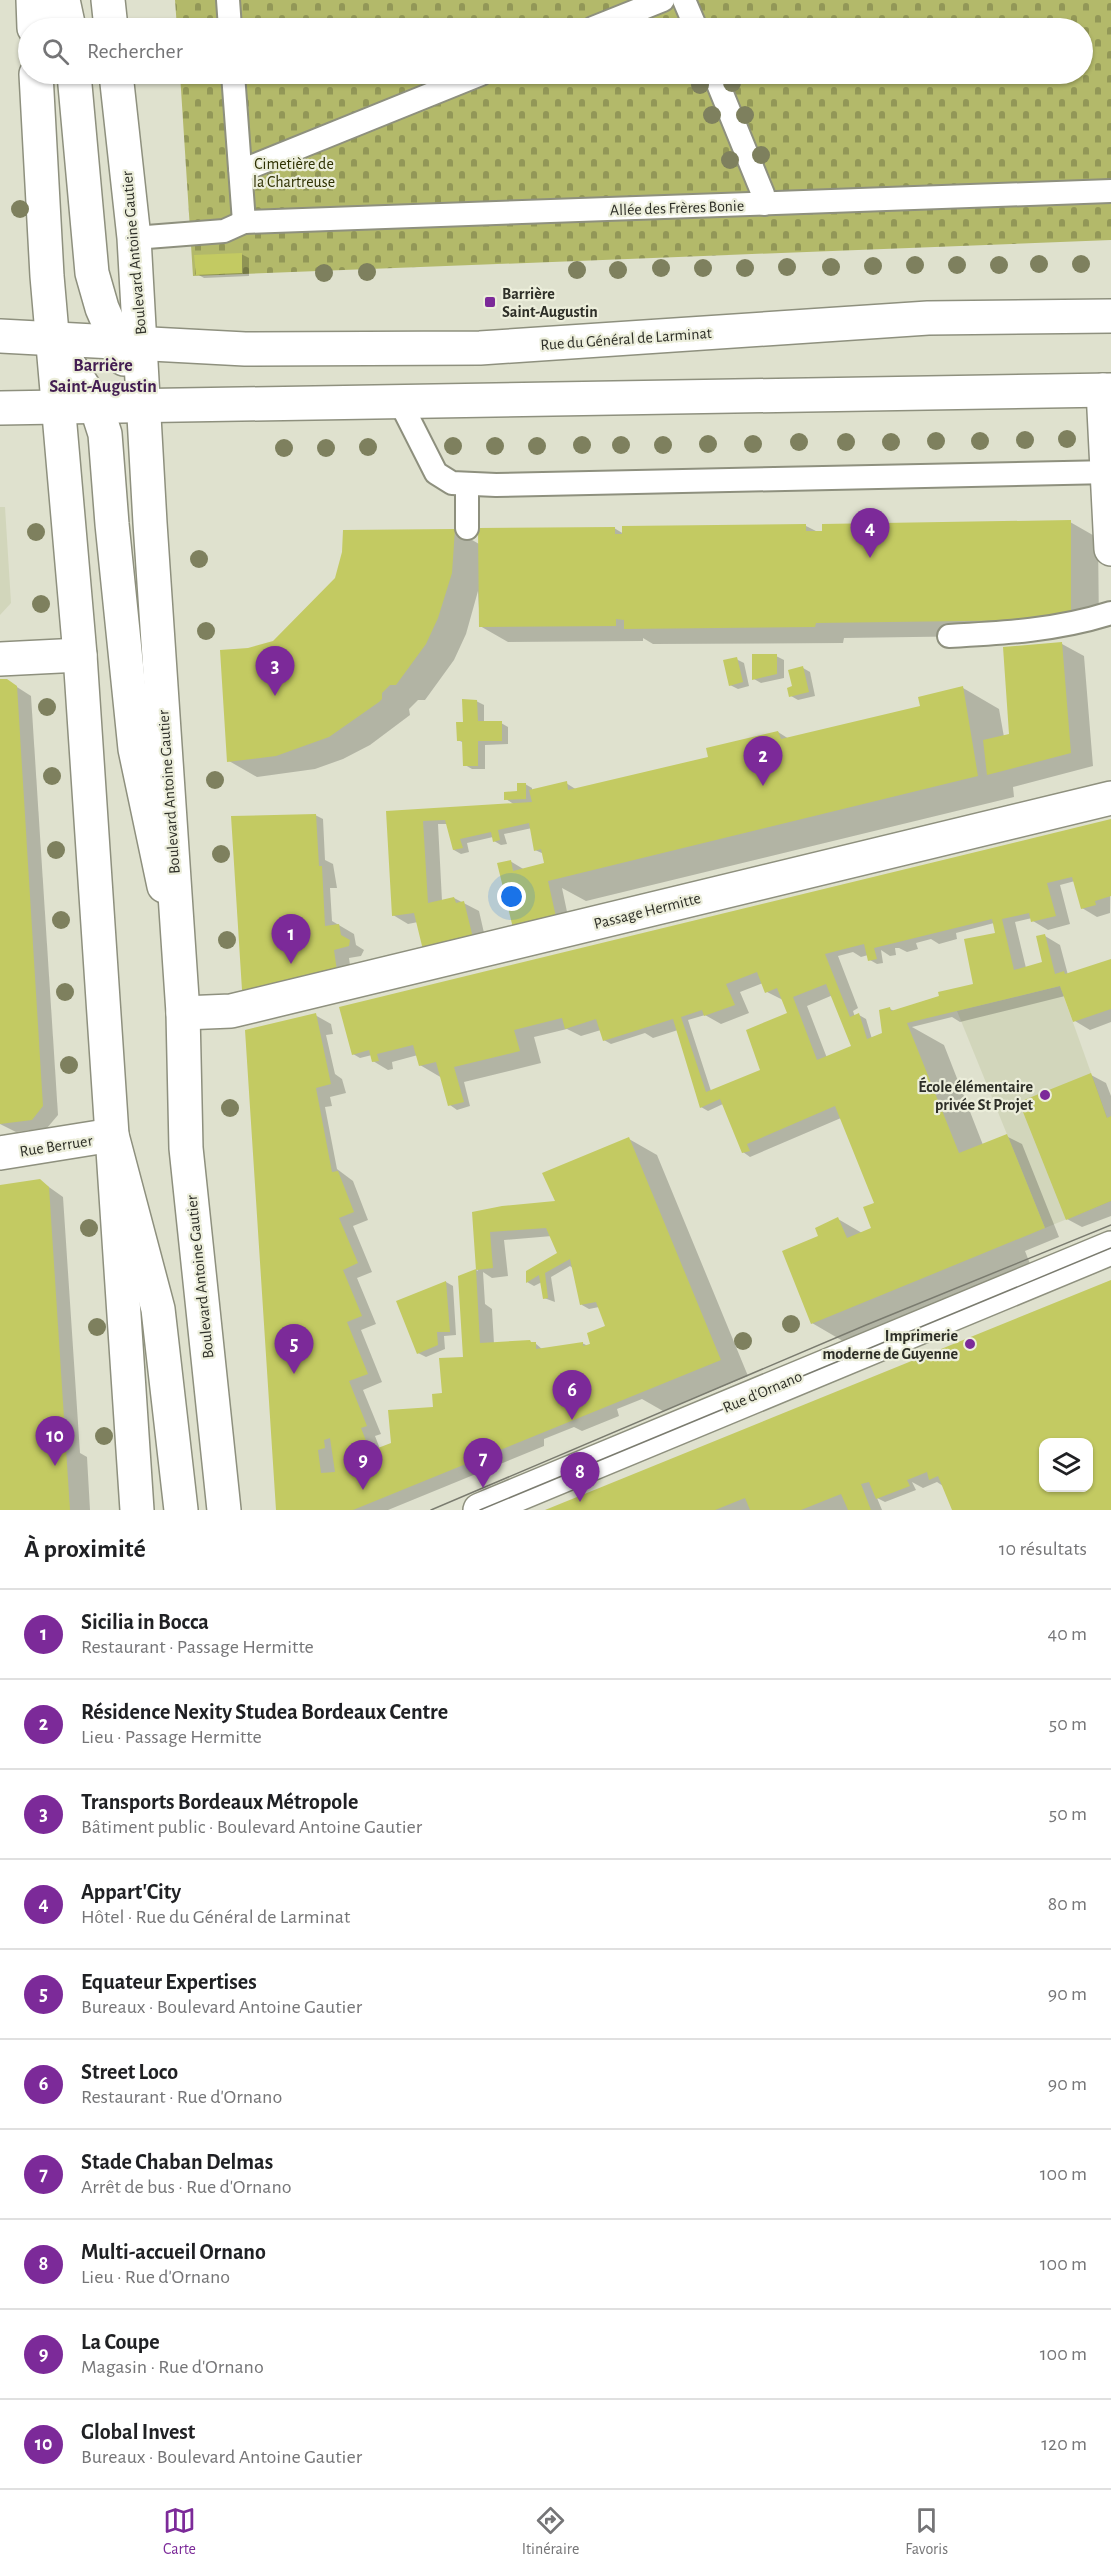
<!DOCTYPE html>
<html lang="fr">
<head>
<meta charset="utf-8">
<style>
  :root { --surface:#fff; --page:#f2f2f2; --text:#202124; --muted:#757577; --line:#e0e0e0; --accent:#7c2a99 }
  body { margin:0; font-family:"Alegreya Sans",sans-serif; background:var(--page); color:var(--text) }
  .controls { position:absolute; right:18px; bottom:18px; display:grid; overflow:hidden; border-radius:12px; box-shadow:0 2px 4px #0004 }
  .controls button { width:54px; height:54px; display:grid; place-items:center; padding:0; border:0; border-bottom:2px solid var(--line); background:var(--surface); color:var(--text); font:30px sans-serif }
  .you { position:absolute; left:512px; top:897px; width:21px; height:21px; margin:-15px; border:4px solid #fff; border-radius:50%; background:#1a73e8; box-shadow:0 0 0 9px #1a73e833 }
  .badge { display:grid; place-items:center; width:39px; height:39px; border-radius:50%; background:var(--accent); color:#fff; font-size:20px; font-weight:700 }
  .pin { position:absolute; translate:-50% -50px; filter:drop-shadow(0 2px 3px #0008) }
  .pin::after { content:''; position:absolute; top:32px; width:21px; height:18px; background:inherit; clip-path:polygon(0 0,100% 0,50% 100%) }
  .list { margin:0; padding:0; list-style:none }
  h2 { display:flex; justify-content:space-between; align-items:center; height:78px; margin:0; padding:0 24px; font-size:26px }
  h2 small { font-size:20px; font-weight:400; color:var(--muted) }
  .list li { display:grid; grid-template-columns:39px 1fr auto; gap:18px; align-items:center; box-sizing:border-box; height:90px; padding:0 24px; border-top:2px solid var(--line) }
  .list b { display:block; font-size:22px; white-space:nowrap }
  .list p { margin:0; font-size:20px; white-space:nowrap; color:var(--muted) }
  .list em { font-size:20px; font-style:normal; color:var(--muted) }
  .icon { flex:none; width:33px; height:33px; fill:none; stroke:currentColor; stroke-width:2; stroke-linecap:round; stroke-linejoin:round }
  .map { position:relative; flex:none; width:1111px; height:1510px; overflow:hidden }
  .search { position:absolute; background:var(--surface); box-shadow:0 2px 4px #0004; left:18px; right:18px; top:18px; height:66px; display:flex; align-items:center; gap:15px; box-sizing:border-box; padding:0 21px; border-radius:33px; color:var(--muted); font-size:22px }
  .sheet { height:978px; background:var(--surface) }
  nav { display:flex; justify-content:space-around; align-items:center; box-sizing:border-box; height:84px; border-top:2px solid var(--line); background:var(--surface); font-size:16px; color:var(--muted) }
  nav a { display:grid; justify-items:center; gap:3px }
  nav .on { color:var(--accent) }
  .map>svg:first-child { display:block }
  .built { fill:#d2d6bb }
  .cemetery { fill:url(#cemetery-stones) }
  .shadow { fill:#0003; fill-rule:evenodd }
  .building { fill:#c3ca62; fill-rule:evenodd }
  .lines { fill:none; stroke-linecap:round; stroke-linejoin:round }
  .service-casing { stroke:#8e907e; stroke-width:26 }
  .minor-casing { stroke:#8e907e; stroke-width:36 }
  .secondary-casing { stroke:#8e907e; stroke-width:36 }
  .primary-casing { stroke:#8e907e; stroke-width:36 }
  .service { stroke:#fff; stroke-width:22 }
  .minor { stroke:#fff; stroke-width:33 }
  .secondary { stroke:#fff; stroke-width:33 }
  .primary { stroke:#fff; stroke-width:33 }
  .tram { stroke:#7a7b6f; stroke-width:1.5 }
  .tree { fill:#7e805e }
  .poi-dot { fill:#7c2a99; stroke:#eceedb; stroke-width:2 }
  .labels { text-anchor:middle; stroke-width:4.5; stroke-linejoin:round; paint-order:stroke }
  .park-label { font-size:16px; fill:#2e3002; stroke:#eceedb }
  .street-label { font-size:16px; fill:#2e2f28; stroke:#eceedb }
  .poi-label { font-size:16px; font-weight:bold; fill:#2e2f28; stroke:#eceedb; text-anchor:end }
  .neighbourhood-label { font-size:18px; font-weight:bold; fill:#431d52; stroke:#eceedb }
</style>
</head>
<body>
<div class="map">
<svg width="1111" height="1510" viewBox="0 0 1111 1510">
  <defs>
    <pattern id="cemetery-stones" width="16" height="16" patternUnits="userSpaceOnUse" patternTransform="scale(1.5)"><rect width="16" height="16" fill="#b3b96a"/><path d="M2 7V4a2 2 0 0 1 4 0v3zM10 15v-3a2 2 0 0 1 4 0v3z" fill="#929757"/></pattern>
  </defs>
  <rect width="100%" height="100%" fill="#dfe1ce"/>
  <g class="built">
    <polygon points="0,507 5,507 11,603 0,615"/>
    <polygon points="1060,986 1111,1129 1111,1201 1045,1228 957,1011"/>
  </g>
  <polygon class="cemetery" points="175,0 1111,0 1111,240 193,276 180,74 1082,74 1082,28 177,28"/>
  <g class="shadow">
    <polygon points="241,254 249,258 249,276 204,278 197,274"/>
    <polygon points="1070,522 1098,538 1099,628 1060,635 844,638 843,643 653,644 643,638 643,641 508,642 480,626 478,591 466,634 454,660 425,700 418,700 409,709 410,715 370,745 343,759 315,769 257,777 229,761 248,650 274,642 336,579 343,552 344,531 455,530 479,544 614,528 624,534 806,526 818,532"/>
    <polygon points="1062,644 1084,656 1093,766 1013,787 1014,797 586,901 562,888 570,926 529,936 510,861 525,870 546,866 544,854 535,850 532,828 504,834 507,844 501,845 494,841 493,837 467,843 469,852 461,854 454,850 448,824 438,824 442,901 454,898 479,911 487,946 418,922 408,924 393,915 387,812 515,805 506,799 519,792 525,784 532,788 532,791 566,783 577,790 709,758 778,732 789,739 922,707 963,688 999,709 1004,737 1011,735"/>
    <polygon points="776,656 784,660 784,678 761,683 754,679"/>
    <polygon points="736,659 744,663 749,686 738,689 730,685"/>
    <polygon points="803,668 810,672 815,696 798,700 791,696"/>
    <polygon points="0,680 6,680 31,696 58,1115 47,1128 16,1132 0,1124"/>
    <polygon points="476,701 484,705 484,723 501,723 508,727 508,744 485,745 485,769 472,769 465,765 464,743 458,740 464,723"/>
    <polygon points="315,815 323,819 325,860 333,864 337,888 330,888 332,921 354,934 356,945 364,950 361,956 349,958 352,979 264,1001"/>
    <path d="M1111,820L1110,913L1097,917L1082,908L1075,881L1060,885L1070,924L1048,930L1033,921L1032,918L1015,922L1026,968L1044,963L1045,936L1060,945L1068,975L1111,960V1022L1090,1030L1075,1021L1065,996L960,1022L952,1017L912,1027L944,1045L983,1145L1006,1136L1022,1144L1059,1237L1025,1251L1032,1269L848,1344L812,1323L820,1237L838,1219L862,1233L873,1229L876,1204L841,1118L750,1157L743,1152L723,1104L708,1111L701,1107L678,1030L653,1038L645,1033L611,1044L604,1040L601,1030L581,1036L567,1029L534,1037L541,1063L464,1082L470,1106L457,1110L450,1105L442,1078L420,1065L418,1055L392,1062L393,1069L388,1070L373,1061L372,1055L360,1058L353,1054ZM994,923L997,934L975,985L894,1011L890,1009L884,1034L872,1039L866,1019L859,1015L855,1017L853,1011L858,1008L838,956L853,952L861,957L868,955L870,960L877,964L883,963L881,950L890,956L896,955L895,948H899L907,952L918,949L916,943L931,939L939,944L957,939L956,933ZM763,983L767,992L783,1000L790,1017L763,1073L711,1091L688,1020L705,1015L721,1024L749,1013L740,992ZM833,995L854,1046L827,1058L807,1006Z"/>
    <path d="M315,1015L331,1024L333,1034L326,1035L335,1074L342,1079L346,1093L330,1097L332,1106L325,1107L337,1169L353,1181L368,1220L353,1226L372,1272L357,1278L376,1324L361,1330L382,1382L363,1390L381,1434L375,1436L380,1449L392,1444L435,1409L465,1358L476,1270L478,1271L474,1213L556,1202L629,1139L657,1155L748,1376L663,1411L642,1399L617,1409L619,1416L582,1431L574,1427L544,1439V1446L388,1510H278L246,1031ZM552,1236L560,1256L527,1282L534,1286L542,1282L544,1298L555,1302L551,1277L570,1266L574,1269L582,1305L589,1309L599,1307L607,1327L588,1346L582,1343L543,1350L535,1343L494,1344L492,1309L485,1304L483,1272L492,1278L508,1276L504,1240Z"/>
    <polygon points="1091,1075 1106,1083 1111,1096 1111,1216 1082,1227 1067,1219"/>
    <polygon points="39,1180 63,1197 80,1453 87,1457 90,1510 0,1510 0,1186"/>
    <path d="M1111,1281V1510H953L943,1486L937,1482L923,1488L912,1482L916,1490L885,1502L877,1498L882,1510H549ZM1044,1442H1088V1488H1044Z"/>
    <polygon points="446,1282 453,1286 456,1335 444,1336 445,1349 426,1357 418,1353"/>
  </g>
  <g class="building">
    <polygon points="242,253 242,273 196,275 194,255"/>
    <polygon points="1071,520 1071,613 1031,620 816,623 815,627 624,629 624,620 616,619 616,626 479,627 478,528 615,527 615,534 622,534 622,526 806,524 806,531 822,531 822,524"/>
    <polygon points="455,529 452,573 438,618 426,644 396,685 390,685 382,693 382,699 379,702 329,737 276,756 227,762 220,650 248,648 273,641 335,578 342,552 343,530"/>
    <polygon points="1062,642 1071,753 987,775 983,740 1009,734 1003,647"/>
    <polygon points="752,654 777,654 777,674 752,680"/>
    <polygon points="737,657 743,682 729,686 723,660"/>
    <polygon points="803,666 809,692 789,697 787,688 792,686 788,670"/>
    <polygon points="0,679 7,679 17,686 43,1106 32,1120 0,1124"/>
    <polygon points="963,686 978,776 548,881 556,917 513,928 497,863 511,860 513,871 544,863 541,849 534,851 529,823 498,830 500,840 493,842 491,832 460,839 463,848 453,850 445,820 423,821 428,903 454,897 456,903 464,901 473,938 423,950 414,913 392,916 386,811 532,802 529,790 567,781 568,790 708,757 706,748 778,731 781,739 920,706 918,697"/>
    <polygon points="462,699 477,700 478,721 502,721 502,741 478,741 478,766 463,766 462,741 457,741 456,722 463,722"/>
    <polygon points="517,783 526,783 526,799 504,800 504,792 517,791"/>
    <polygon points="316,814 319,866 322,866 325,926 339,924 341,935 350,940 349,946 334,950 337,971 248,993 242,990 231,816"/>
    <path d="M1111,819V896L1095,901L1096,905L1081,909L1072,877L1047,883L1056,916L1031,922L1029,913L1002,919L1014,970L1042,962L1036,936L1045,934L1055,974L1064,971L1065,974L1111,959V1009L1073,1022L1060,986L907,1023L959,1153L1007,1134L1045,1228L811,1324L782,1251L818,1236L815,1228L838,1217L847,1238L871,1228L863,1207L874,1203L835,1106L747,1144L750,1151L742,1153L720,1099L700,1108L673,1019L603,1041L596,1019L565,1029L562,1018L514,1030L520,1051L454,1067L464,1102L448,1106L436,1062L419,1066L413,1045L377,1054L379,1061L372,1062L369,1050L352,1055L339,1007ZM992,919L995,933L964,939L973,984L938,992L939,996L891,1011L890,1007L879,1010L882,1033L867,1039L859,1013L850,1017L825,954L864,944L868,961L877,959L874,948ZM757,972L765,993L777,988L787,1013L746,1030L760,1070L706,1092L681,1017L702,1010L704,1016L735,1005L726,984ZM826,984L851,1046L817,1060L793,997Z"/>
    <path d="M316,1013L331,1084L316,1088L332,1172L338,1171L354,1212L339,1218L358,1263L343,1270L362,1316L347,1322L368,1374L349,1381L367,1426L361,1428L370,1451L391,1443L388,1410L433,1407L432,1394L442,1393L439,1358L463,1357L458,1276L476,1269L480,1343L530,1340L531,1342H536V1349L583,1342V1346L590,1344L587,1333L605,1326L596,1302L580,1305L570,1259L545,1273L548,1298L543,1299L539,1275L526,1283V1271L557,1253L546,1228L490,1232L493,1268L476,1270L472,1212L502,1206L555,1201L542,1173L629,1137L721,1360L353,1510H276L245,1030ZM330,1438L335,1472L321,1473L318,1450L325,1448L324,1440Z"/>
    <polygon points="1091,1073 1107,1118 1111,1116 1111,1201 1066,1220 1019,1102"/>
    <polygon points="40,1179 49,1187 70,1510 0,1510 0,1185"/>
    <path d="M1111,1280V1510H952L938,1476L929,1480L927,1472L907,1480L910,1486L876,1499L869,1482L861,1484L871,1510H848L841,1494L801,1510H750L745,1498L715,1510H545ZM1044,1442H1088L1089,1488H1044Z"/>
    <polygon points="446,1281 450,1332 437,1332 438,1345 417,1354 396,1301"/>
  </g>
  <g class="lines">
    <defs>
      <g id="service">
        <polyline points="228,0 230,28"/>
        <polyline points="684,0 696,28"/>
        <polyline points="593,28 663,0"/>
        <polyline points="233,74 244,222"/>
        <polyline points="714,74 763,194 764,204"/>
        <polyline points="240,168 248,168 481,74"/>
        <polyline points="134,238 224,231 244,222 1111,191"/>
        <polyline points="399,400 436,473 452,483 496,485 1111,472"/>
        <polyline points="467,528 467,485"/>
        <path d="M949,636C1005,633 1058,630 1111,613"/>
      </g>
      <g id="minor">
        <polyline points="1103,390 1111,549"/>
        <polyline points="0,659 80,655"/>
        <polyline points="183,1013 231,1011 1111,798"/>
        <polyline points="0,1153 112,1135 158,1309 181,1510"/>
        <polyline points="480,1510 1111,1248"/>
      </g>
      <g id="secondary">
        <polyline points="63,0 69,28"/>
        <polyline points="74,74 92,273 102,308 124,359"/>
        <polyline points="0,336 245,349 480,348 928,318 1111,316"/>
        <polyline points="52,339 96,406 105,434 112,524 135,749 164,886"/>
        <polyline points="0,408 1111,390"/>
      </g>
      <g id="primary">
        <polyline points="33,0 34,28"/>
        <polyline points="108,0 111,28"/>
        <polyline points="36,74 47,276 80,655 137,1510"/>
        <polyline points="116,74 134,238 150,523 183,1013 186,1148 224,1510"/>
      </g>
    </defs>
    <use href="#service" class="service-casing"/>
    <use href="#minor" class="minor-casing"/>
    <use href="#secondary" class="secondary-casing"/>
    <use href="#primary" class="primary-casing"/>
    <use href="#service" class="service"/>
    <use href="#minor" class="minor"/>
    <use href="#secondary" class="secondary"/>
    <use href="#primary" class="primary"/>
    <g class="tram">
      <polyline points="431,1510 866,1325 1111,1225"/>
      <polyline points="480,1510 1111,1248"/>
    </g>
  </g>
  <g class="tree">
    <circle cx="732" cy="83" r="9"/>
    <circle cx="700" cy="85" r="9"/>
    <circle cx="712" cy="115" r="9"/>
    <circle cx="745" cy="115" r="9"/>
    <circle cx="761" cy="155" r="9"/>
    <circle cx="730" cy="160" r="9"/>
    <circle cx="20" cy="209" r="9"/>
    <circle cx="1039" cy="264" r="9"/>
    <circle cx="1081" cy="264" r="9"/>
    <circle cx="915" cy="265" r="9"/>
    <circle cx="957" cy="265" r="9"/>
    <circle cx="999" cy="265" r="9"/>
    <circle cx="873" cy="266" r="9"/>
    <circle cx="787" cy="267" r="9"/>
    <circle cx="831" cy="267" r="9"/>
    <circle cx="661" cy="268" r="9"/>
    <circle cx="703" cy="268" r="9"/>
    <circle cx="745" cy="268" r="9"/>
    <circle cx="577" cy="270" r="9"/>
    <circle cx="618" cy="270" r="9"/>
    <circle cx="367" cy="272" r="9"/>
    <circle cx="324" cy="273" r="9"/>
    <circle cx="1067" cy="439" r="9"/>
    <circle cx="1025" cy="440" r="9"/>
    <circle cx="936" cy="441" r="9"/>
    <circle cx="980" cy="441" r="9"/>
    <circle cx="799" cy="442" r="9"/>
    <circle cx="846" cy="442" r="9"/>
    <circle cx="891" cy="442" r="9"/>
    <circle cx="708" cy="444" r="9"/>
    <circle cx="753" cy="444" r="9"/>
    <circle cx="582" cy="445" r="9"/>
    <circle cx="621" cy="445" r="9"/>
    <circle cx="663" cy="445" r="9"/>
    <circle cx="453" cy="446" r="9"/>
    <circle cx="495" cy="446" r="9"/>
    <circle cx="537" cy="446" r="9"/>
    <circle cx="368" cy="447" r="9"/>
    <circle cx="284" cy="448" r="9"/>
    <circle cx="326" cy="448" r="9"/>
    <circle cx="36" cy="532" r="9"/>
    <circle cx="199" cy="559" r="9"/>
    <circle cx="41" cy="604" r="9"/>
    <circle cx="206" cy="631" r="9"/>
    <circle cx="47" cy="707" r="9"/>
    <circle cx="52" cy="776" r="9"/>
    <circle cx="215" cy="780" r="9"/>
    <circle cx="56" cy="850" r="9"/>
    <circle cx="221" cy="854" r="9"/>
    <circle cx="61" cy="920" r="9"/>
    <circle cx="227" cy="940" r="9"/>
    <circle cx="65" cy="992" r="9"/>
    <circle cx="69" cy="1065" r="9"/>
    <circle cx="230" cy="1108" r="9"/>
    <circle cx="89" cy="1228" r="9"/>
    <circle cx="791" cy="1324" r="9"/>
    <circle cx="97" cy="1327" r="9"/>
    <circle cx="743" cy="1341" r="9"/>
    <circle cx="104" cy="1436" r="9"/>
  </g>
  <g class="poi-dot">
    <rect x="484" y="296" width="12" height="12" rx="3"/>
    <circle cx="1045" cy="1095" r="6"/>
    <circle cx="970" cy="1344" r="6"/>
  </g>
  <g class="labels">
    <g class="park-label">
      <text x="294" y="169">Cimetière de<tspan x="294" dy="18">la Chartreuse</tspan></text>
    </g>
    <g class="street-label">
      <text transform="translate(677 207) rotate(-2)" y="6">Allée des Frères Bonie</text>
      <text transform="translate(133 253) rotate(-95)" y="6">Boulevard Antoine Gautier</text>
      <text transform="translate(626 338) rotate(-4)" y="6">Rue du Général de Larminat</text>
      <text transform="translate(168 792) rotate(-94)" y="6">Boulevard Antoine Gautier</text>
      <text transform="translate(647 910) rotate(-14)" y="6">Passage Hermitte</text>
      <text transform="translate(56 1145) rotate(-9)" y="6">Rue Berruer</text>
      <text transform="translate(199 1277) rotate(-96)" y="6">Boulevard Antoine Gautier</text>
      <text transform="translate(762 1391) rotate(-23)" y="6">Rue d'Ornano</text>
    </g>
    <g class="poi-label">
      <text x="502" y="299" text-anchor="start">Barrière<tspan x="502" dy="18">Saint-Augustin</tspan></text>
      <text x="1033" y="1092">École élémentaire<tspan x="1033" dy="18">privée St Projet</tspan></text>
      <text x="958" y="1341">Imprimerie<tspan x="958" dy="18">moderne de Guyenne</tspan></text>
    </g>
    <g class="neighbourhood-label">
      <text x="103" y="371">Barrière<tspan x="103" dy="21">Saint-Augustin</tspan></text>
    </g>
  </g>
</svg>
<div class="controls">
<button><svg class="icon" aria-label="layers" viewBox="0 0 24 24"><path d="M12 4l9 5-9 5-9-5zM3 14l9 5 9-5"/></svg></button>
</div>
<div class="you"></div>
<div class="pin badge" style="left:291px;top:964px">1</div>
<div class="pin badge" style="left:763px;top:786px">2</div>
<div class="pin badge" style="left:275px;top:696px">3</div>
<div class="pin badge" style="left:870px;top:558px">4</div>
<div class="pin badge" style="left:294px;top:1374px">5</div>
<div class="pin badge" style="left:572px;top:1420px">6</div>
<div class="pin badge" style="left:483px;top:1488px">7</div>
<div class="pin badge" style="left:580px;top:1502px">8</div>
<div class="pin badge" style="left:363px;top:1490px">9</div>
<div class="pin badge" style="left:55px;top:1466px">10</div>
<div class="search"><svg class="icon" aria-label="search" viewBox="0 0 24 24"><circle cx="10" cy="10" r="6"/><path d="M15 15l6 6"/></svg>Rechercher</div>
</div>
<section class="sheet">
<h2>À proximité<small>10 résultats</small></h2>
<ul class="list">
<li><span class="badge">1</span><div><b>Sicilia in Bocca</b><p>Restaurant · Passage Hermitte</p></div><em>40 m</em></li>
<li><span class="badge">2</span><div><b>Résidence Nexity Studea Bordeaux Centre</b><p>Lieu · Passage Hermitte</p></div><em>50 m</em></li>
<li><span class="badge">3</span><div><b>Transports Bordeaux Métropole</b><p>Bâtiment public · Boulevard Antoine Gautier</p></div><em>50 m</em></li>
<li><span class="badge">4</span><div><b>Appart'City</b><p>Hôtel · Rue du Général de Larminat</p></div><em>80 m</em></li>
<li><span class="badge">5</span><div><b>Equateur Expertises</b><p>Bureaux · Boulevard Antoine Gautier</p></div><em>90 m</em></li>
<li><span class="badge">6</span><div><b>Street Loco</b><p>Restaurant · Rue d'Ornano</p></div><em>90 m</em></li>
<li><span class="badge">7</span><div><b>Stade Chaban Delmas</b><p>Arrêt de bus · Rue d'Ornano</p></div><em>100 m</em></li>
<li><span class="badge">8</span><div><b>Multi-accueil Ornano</b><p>Lieu · Rue d'Ornano</p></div><em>100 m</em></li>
<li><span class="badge">9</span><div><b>La Coupe</b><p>Magasin · Rue d'Ornano</p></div><em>100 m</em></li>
<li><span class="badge">10</span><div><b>Global Invest</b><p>Bureaux · Boulevard Antoine Gautier</p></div><em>120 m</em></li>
</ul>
</section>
<nav>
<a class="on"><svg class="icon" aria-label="map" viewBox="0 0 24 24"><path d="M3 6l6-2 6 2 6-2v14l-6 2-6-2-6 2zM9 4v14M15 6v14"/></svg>Carte</a>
<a><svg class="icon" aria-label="directions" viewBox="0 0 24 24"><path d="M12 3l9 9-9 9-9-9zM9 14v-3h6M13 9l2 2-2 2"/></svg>Itinéraire</a>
<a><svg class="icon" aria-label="saved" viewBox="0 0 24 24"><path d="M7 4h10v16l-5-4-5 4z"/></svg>Favoris</a>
</nav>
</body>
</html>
